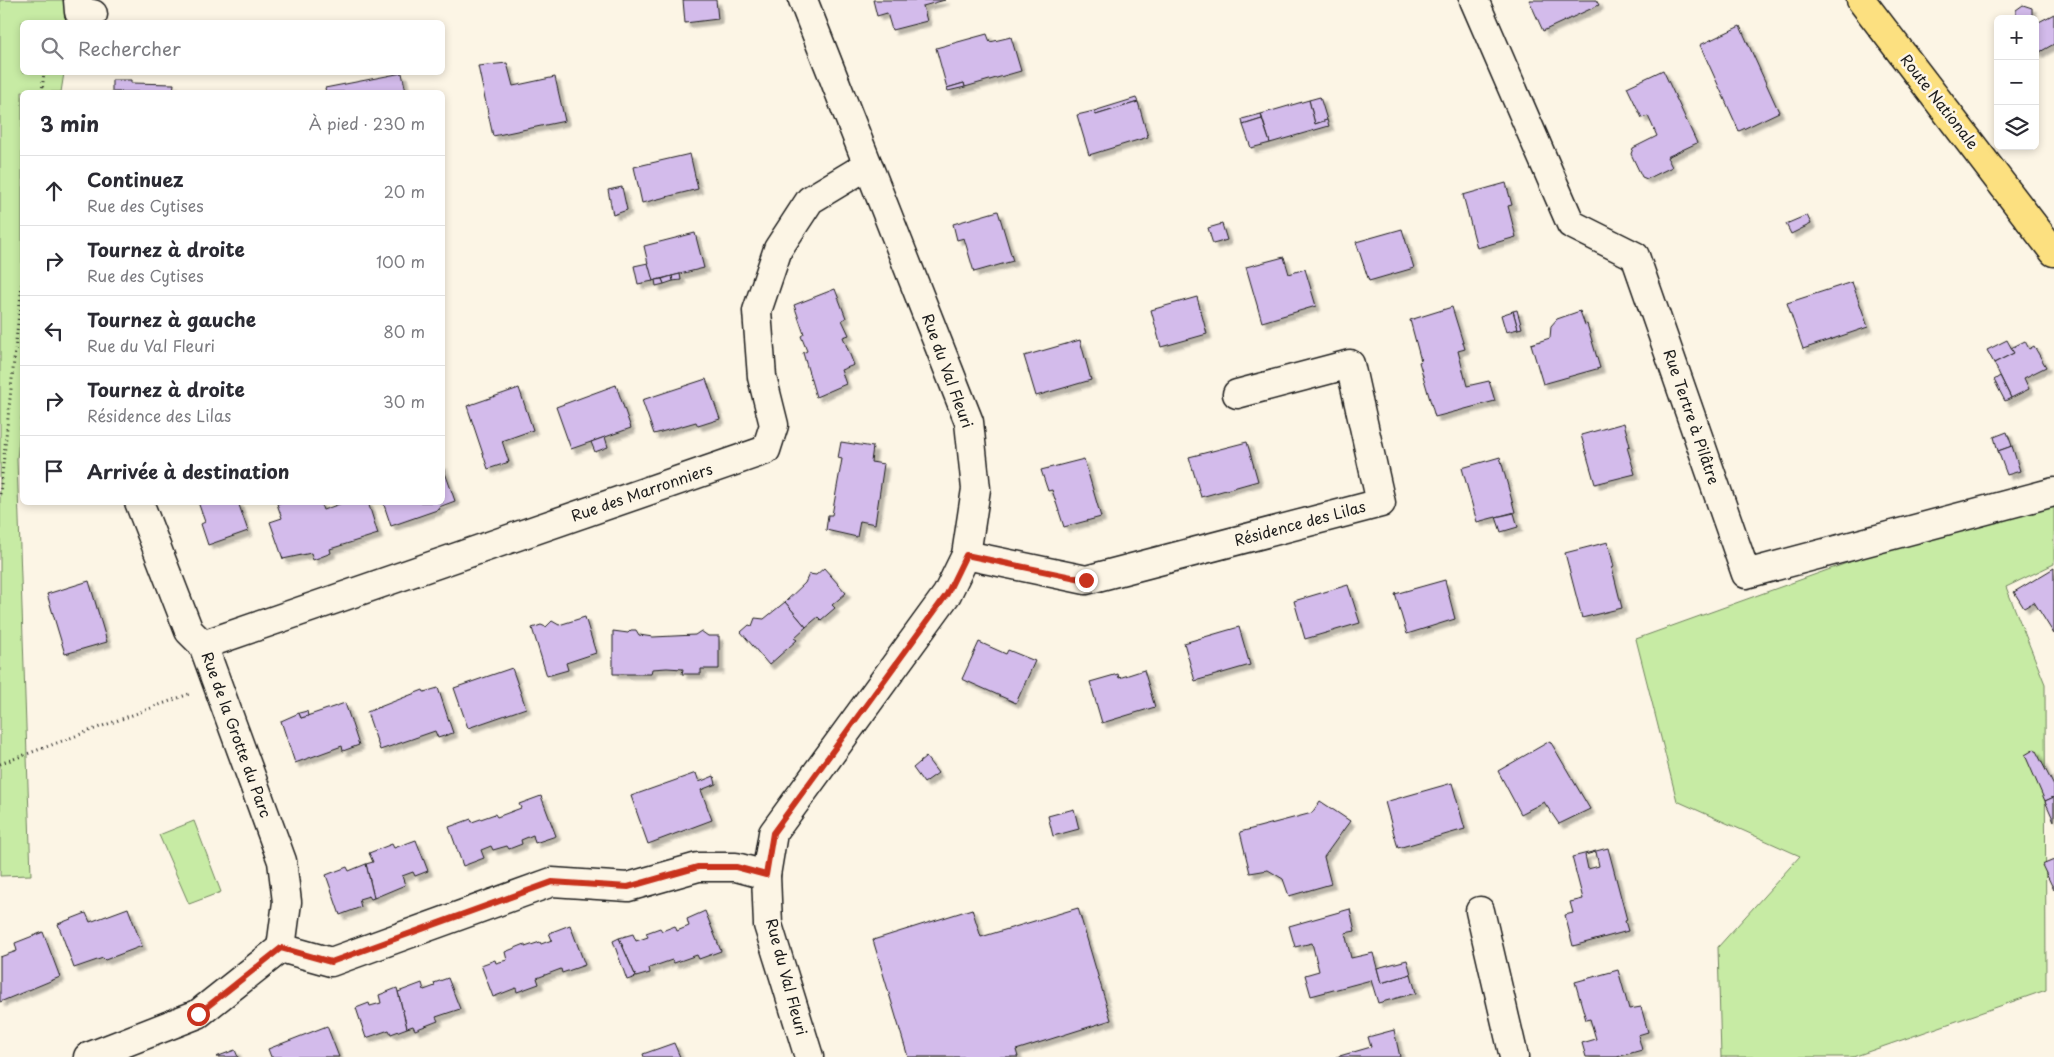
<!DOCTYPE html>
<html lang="fr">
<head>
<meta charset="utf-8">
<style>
  :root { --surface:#fff; --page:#f7f7f7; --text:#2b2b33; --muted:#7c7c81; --line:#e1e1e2 }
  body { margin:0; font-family:"Playpen Sans",sans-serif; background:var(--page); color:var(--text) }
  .controls { position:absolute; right:15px; top:15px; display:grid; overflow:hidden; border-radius:8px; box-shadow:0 2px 8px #0003 }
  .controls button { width:45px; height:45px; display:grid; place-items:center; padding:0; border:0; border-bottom:1px solid var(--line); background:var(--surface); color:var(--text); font:25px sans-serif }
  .stop { position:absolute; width:15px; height:15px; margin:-11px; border:4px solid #c8321e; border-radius:50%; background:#fff }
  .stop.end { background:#c8321e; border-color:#fff; box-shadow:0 1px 5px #0008 }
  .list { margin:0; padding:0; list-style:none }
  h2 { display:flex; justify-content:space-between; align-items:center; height:65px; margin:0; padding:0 20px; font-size:21px }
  h2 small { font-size:16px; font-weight:400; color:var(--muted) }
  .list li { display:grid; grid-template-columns:32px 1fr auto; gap:15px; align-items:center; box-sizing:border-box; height:70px; padding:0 20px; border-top:1px solid var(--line) }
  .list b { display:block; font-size:19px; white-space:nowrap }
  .list p { margin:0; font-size:16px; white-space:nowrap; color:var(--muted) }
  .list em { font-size:16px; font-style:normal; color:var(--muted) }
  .icon { flex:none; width:28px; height:28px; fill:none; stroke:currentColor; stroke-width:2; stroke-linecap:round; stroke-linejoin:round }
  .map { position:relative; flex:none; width:2054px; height:1057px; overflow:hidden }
  .search { position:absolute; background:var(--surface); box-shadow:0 2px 8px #0003; left:20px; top:20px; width:425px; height:55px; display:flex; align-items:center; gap:12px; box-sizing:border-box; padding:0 18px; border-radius:8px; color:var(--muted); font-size:19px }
  .panel { position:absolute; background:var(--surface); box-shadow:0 2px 8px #0003; left:20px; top:90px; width:425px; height:415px; border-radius:8px }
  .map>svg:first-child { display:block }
  .green { fill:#c7eba4; stroke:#728460 }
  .building { fill:#d3bbeb; stroke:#1c1c1c; fill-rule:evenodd; filter:url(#shadow) }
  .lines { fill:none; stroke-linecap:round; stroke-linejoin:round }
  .minor-casing { stroke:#1c1c1c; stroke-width:31 }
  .major-casing { stroke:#1c1c1c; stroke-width:31 }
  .path { stroke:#1c1c1c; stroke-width:3; stroke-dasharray:1 4; stroke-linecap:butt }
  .minor { stroke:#fcf5e5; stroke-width:28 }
  .major { stroke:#fce080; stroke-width:28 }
  .route { stroke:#c8321e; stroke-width:6 }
  .labels { text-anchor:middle; stroke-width:5; stroke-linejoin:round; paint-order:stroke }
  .street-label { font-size:15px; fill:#1c1c1c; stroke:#fcf5e5 }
</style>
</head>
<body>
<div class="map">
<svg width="2054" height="1057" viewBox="0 0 2054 1057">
  <defs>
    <filter id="shadow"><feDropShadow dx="4.5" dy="4.5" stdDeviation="1" flood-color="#0004"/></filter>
  </defs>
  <rect width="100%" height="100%" fill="#fcf5e5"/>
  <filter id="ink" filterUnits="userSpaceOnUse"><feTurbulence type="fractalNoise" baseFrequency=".02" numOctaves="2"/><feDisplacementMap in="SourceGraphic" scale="10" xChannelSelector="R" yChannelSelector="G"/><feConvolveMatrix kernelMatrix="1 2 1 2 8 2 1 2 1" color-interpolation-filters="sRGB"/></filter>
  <g filter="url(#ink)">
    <g class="green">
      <polygon points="0,0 64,0 66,22 22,22 22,72 64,73 61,92 22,92 22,410 17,459 31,875 0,876"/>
      <polygon points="2054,498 2054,564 2006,587 2045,684 2046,990 1853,1057 1721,1057 1718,947 1800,856 1677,801 1636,639 1972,518"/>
      <polygon points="194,821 221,892 189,904 159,835"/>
    </g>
    <g class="building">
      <polygon points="683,0 716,0 718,19 685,23"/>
      <polygon points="873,0 945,0 923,6 927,21 892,30 887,13 877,16"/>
      <polygon points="1529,0 1596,0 1599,5 1543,31"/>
      <polygon points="2023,5 2032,8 2032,19 2016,18 2016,10"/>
      <polygon points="2054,14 2054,44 2038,53 2035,48 2035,24"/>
      <polygon points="1740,26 1779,112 1739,131 1700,45"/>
      <polygon points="987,34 990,42 1011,37 1021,71 965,87 964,83 947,88 936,48"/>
      <polygon points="507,63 513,86 555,77 565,121 493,136 478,66"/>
      <polygon points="1663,70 1697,143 1667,157 1672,167 1647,179 1642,177 1631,154 1633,148 1657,136 1648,116 1642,118 1627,87"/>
      <polygon points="402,73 406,92 326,92 325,88"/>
      <polygon points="112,80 131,80 131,83 174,84 173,92 112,92"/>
      <polygon points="964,83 965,87 948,91 947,88"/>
      <polygon points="1320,97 1327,120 1315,124 1309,100"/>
      <polygon points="1136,98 1138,102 1096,115 1094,111"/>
      <polygon points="1309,100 1315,124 1327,120 1329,126 1270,143 1261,114"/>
      <polygon points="1138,102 1148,137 1089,155 1077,115 1094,111 1096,115"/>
      <polygon points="1261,114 1262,119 1243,125 1242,119"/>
      <polygon points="1262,119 1270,143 1251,148 1243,125"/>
      <polygon points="690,154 698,189 642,203 634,167"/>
      <polygon points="1506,183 1512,205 1508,206 1516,237 1477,248 1463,195"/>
      <polygon points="622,187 627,210 613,215 608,190"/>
      <polygon points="998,211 1013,261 974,272 964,238 957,240 953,224"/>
      <polygon points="1807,215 1811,224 1791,234 1786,224"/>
      <polygon points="1222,224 1227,240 1213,244 1208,228"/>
      <polygon points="1402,229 1414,268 1369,281 1356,242"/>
      <polygon points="695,233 704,268 652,281 644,246"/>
      <polygon points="1284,257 1289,274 1305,269 1316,306 1262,322 1246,267"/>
      <polygon points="648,263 653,281 638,284 634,266"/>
      <polygon points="680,274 681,280 673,281 672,276"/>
      <polygon points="672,276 673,281 664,284 662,279"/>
      <polygon points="662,279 664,284 656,286 655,280"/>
      <polygon points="1852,282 1868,327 1803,349 1787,303"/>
      <polygon points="835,289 846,318 842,320 849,335 843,337 854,365 841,370 846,384 816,397 803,353 807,351 801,336 804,334 794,305"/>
      <polygon points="1197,297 1207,334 1161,347 1151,310"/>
      <polygon points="1452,307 1465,349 1458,351 1467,386 1489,381 1495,401 1435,417 1419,362 1421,361 1410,320"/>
      <polygon points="1517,310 1522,328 1518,329 1513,311"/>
      <polygon points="1513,311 1518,329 1506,332 1501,315"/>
      <polygon points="1580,311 1585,325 1587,324 1600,368 1543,384 1531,344 1550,338 1551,326 1557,319"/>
      <polygon points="1080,340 1091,380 1036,396 1024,356"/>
      <polygon points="2007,340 2014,353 1994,363 1987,350"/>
      <polygon points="2025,341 2029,349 2034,346 2046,367 2024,378 2029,389 2011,398 1994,363 2014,353 2011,348"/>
      <polygon points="2000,376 2011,398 2005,401 1994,380"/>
      <polygon points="706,379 720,419 698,426 696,422 654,434 642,400"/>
      <polygon points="616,385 631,428 571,449 556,407"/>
      <polygon points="519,388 533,430 502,441 509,462 488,469 467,406"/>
      <polygon points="1624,423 1630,446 1627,447 1635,474 1595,484 1581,435"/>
      <polygon points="2007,432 2012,446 1998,451 1994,437"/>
      <polygon points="605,437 608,447 595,452 591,442"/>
      <polygon points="841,442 873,447 871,462 884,464 875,524 860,521 857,537 826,530 828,515 832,515 842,459 838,458"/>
      <polygon points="1247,442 1258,481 1201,497 1189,457"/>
      <polygon points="2012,446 2020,471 2007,475 1998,451"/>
      <polygon points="1500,457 1515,512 1477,522 1462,468"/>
      <polygon points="1084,459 1101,517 1064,527 1052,490 1048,491 1041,470"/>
      <polygon points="442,464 455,501 439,507 440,509 391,526 383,502 442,502"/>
      <polygon points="198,502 238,502 248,531 208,545 201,524 205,522"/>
      <polygon points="282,502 320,502 323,510 345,502 368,502 378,534 330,549 331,553 313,560 311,553 283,559 270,522 282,518 277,504"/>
      <polygon points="1514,513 1518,527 1501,532 1496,517"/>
      <polygon points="1608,542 1614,567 1612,568 1622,608 1582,618 1565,553"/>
      <polygon points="824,568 846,593 832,605 835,608 821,620 818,617 806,627 785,602 805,583 809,574 816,575"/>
      <polygon points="2054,568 2054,634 2034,602 2024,608 2014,592"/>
      <polygon points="1445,580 1455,619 1407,634 1395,594"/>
      <polygon points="89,581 107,642 65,654 47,594"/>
      <polygon points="1348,585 1360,623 1305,639 1294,601"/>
      <polygon points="785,602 806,627 794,638 797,640 769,665 741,632 749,625 752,626 755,618 764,619"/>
      <polygon points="585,617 596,653 566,663 568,670 547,676 532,628 541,625 546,627 552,621 559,625"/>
      <polygon points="1239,627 1250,665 1195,681 1184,643"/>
      <polygon points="631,630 636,630 639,635 653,637 695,635 701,631 708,636 719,636 719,669 701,669 701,674 682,674 683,669 667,668 652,669 651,674 613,674 613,631 628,633"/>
      <polygon points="979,642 1006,654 1008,650 1035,661 1016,703 962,679"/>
      <polygon points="512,668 526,708 468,728 454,688"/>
      <polygon points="1144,670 1155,707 1102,723 1090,682 1118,674 1119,678"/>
      <polygon points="438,688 453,733 438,738 435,731 380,750 367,712 423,690 424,692"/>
      <polygon points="345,703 359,745 343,751 342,746 295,763 281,721 299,713 301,718"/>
      <polygon points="307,711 308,716 301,718 299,713"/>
      <polygon points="1550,741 1590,809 1559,824 1544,802 1521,814 1498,771"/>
      <polygon points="2035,749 2054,786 2054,797 2045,801 2025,755"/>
      <polygon points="926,757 938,773 924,783 913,768"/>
      <polygon points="696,773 699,782 714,776 716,784 701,790 712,820 648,844 631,796"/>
      <polygon points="1452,783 1465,829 1398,848 1385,802"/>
      <polygon points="541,796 556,836 535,843 533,835 521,840 522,844 509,849 507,846 493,850 491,846 481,850 484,858 463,866 449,827 471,819 472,822 495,814 497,817 521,808 519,804"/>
      <polygon points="2054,797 2054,821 2045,801"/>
      <polygon points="1320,801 1350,821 1324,857 1331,884 1289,896 1283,879 1268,870 1250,873 1240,832 1312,813"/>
      <polygon points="1074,809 1079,829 1053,836 1048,816"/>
      <polygon points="416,840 428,871 415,876 413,872 402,876 405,885 374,898 366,864 373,862 369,853 392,844 394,848"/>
      <path d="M1608,848L1627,920L1625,921L1628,931L1573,946L1565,915L1573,913L1570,902L1583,899L1572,857ZM1596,852L1599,866L1588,869L1585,855Z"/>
      <polygon points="2054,860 2054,890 2042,865"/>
      <polygon points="366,864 374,898 371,899 369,896 359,899 361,907 340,915 326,875 347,867 349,871"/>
      <polygon points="128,908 142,946 105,960 103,958 74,968 58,924 86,913 90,922"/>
      <polygon points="1078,908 1111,1020 1016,1050 1018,1057 908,1057 873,940 972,909 981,937"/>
      <polygon points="1350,909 1355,931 1345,933 1351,958 1373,953 1381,983 1411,974 1416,993 1378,1003 1371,980 1311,996 1305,975 1319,971 1312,943 1295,947 1289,926"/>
      <polygon points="705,911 721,951 699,959 697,955 674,963 672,960 649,968 650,973 636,977 619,938 633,934 636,941 648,937 646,933 660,928 662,931 675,926 677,931 689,926 687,919"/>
      <polygon points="570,925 585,965 562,973 561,969 537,978 539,984 517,992 516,988 493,997 481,965 495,960 496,963 507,960 505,952 525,944 525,947 540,942 541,944 552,940 549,933"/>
      <polygon points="43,932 60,977 0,1002 0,957 17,951 15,943"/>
      <polygon points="619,938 636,977 627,980 613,941"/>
      <polygon points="1407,960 1411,974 1381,983 1377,968"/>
      <polygon points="1618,970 1629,1009 1641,1007 1648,1032 1638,1035 1642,1050 1617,1057 1586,1057 1582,1043 1596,1039 1590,1019 1586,1020 1575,982"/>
      <polygon points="448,978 460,1009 436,1017 438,1021 415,1030 413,1026 407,1028 398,992 422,983 424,990 435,986 434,983"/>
      <polygon points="397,988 407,1028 391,1034 389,1030 366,1038 356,1008 369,1003 370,1006 381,1003 379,995"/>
      <polygon points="327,1026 339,1057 271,1057 268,1049"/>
      <polygon points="1394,1030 1400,1057 1336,1057 1371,1047 1368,1037"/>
      <polygon points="674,1043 680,1057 644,1057 643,1054"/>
      <polygon points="235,1050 238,1057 216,1057"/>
    </g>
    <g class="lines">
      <defs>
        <g id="minor">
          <polyline points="78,0 79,12 93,14"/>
          <polyline points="803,0 969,422 976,489 966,555 947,594 773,833 766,875 768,925 809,1057"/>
          <polyline points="1474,0 1571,224 1635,256 1746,574 2054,492"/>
          <polyline points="139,502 189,631 203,645 282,861 287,902 281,948"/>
          <polyline points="966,555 1086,580 1381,503 1350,364 1237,394"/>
          <polyline points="203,645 766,450 774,425 762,377 757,311 778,249 810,200 868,165"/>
          <polyline points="1480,911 1514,1057"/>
          <polyline points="88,1057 198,1014 281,948 331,962 552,882 628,887 698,867 736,867 766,875"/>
        </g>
        <polyline id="major" points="1861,0 2054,252"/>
      </defs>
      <use href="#minor" class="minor-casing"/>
      <use href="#major" class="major-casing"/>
      <g class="path">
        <polyline points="42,92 44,72"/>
        <polyline points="0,494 22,284"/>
        <polyline points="0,764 189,694"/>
      </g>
      <use href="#minor" class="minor"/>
      <use href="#major" class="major"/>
    </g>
  </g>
  <g class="lines" filter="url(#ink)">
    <polyline class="route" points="198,1014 281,948 331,962 552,882 628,887 698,867 736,867 766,875 773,833 947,594 966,555 1086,580"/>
  </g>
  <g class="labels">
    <g class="street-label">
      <text transform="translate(1939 102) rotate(52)" y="5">Route Nationale</text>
      <text transform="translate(947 371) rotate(70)" y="5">Rue du Val Fleuri</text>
      <text transform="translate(1691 417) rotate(71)" y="5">Rue Tertre à Pilâtre</text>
      <text transform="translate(642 493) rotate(-19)" y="5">Rue des Marronniers</text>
      <text transform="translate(1300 524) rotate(-15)" y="5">Résidence des Lilas</text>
      <text transform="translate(236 735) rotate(70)" y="5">Rue de la Grotte du Parc</text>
      <text transform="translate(786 977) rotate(75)" y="5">Rue du Val Fleuri</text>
    </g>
  </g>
</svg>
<div class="controls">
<button>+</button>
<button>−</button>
<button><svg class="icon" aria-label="layers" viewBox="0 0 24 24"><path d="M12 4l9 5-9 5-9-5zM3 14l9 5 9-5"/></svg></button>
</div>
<div class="stop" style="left:198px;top:1014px"></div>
<div class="stop end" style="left:1086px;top:580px"></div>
<div class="search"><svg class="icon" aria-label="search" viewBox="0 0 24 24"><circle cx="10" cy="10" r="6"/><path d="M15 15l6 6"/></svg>Rechercher</div>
<section class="panel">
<h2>3 min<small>À pied · 230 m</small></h2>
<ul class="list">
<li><svg class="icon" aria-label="ahead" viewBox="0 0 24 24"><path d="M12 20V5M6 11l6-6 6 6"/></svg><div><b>Continuez</b><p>Rue des Cytises</p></div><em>20 m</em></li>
<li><svg class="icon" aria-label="right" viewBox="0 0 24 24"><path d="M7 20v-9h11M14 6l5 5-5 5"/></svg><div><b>Tournez à droite</b><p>Rue des Cytises</p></div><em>100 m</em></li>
<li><svg class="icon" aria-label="left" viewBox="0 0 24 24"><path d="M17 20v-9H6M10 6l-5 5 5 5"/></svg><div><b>Tournez à gauche</b><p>Rue du Val Fleuri</p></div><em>80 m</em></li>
<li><svg class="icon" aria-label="right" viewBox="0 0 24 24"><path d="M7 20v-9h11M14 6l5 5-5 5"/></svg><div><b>Tournez à droite</b><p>Résidence des Lilas</p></div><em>30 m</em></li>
<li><svg class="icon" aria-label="arrive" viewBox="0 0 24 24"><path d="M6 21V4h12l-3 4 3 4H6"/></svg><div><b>Arrivée à destination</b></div></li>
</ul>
</section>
</div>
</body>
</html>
